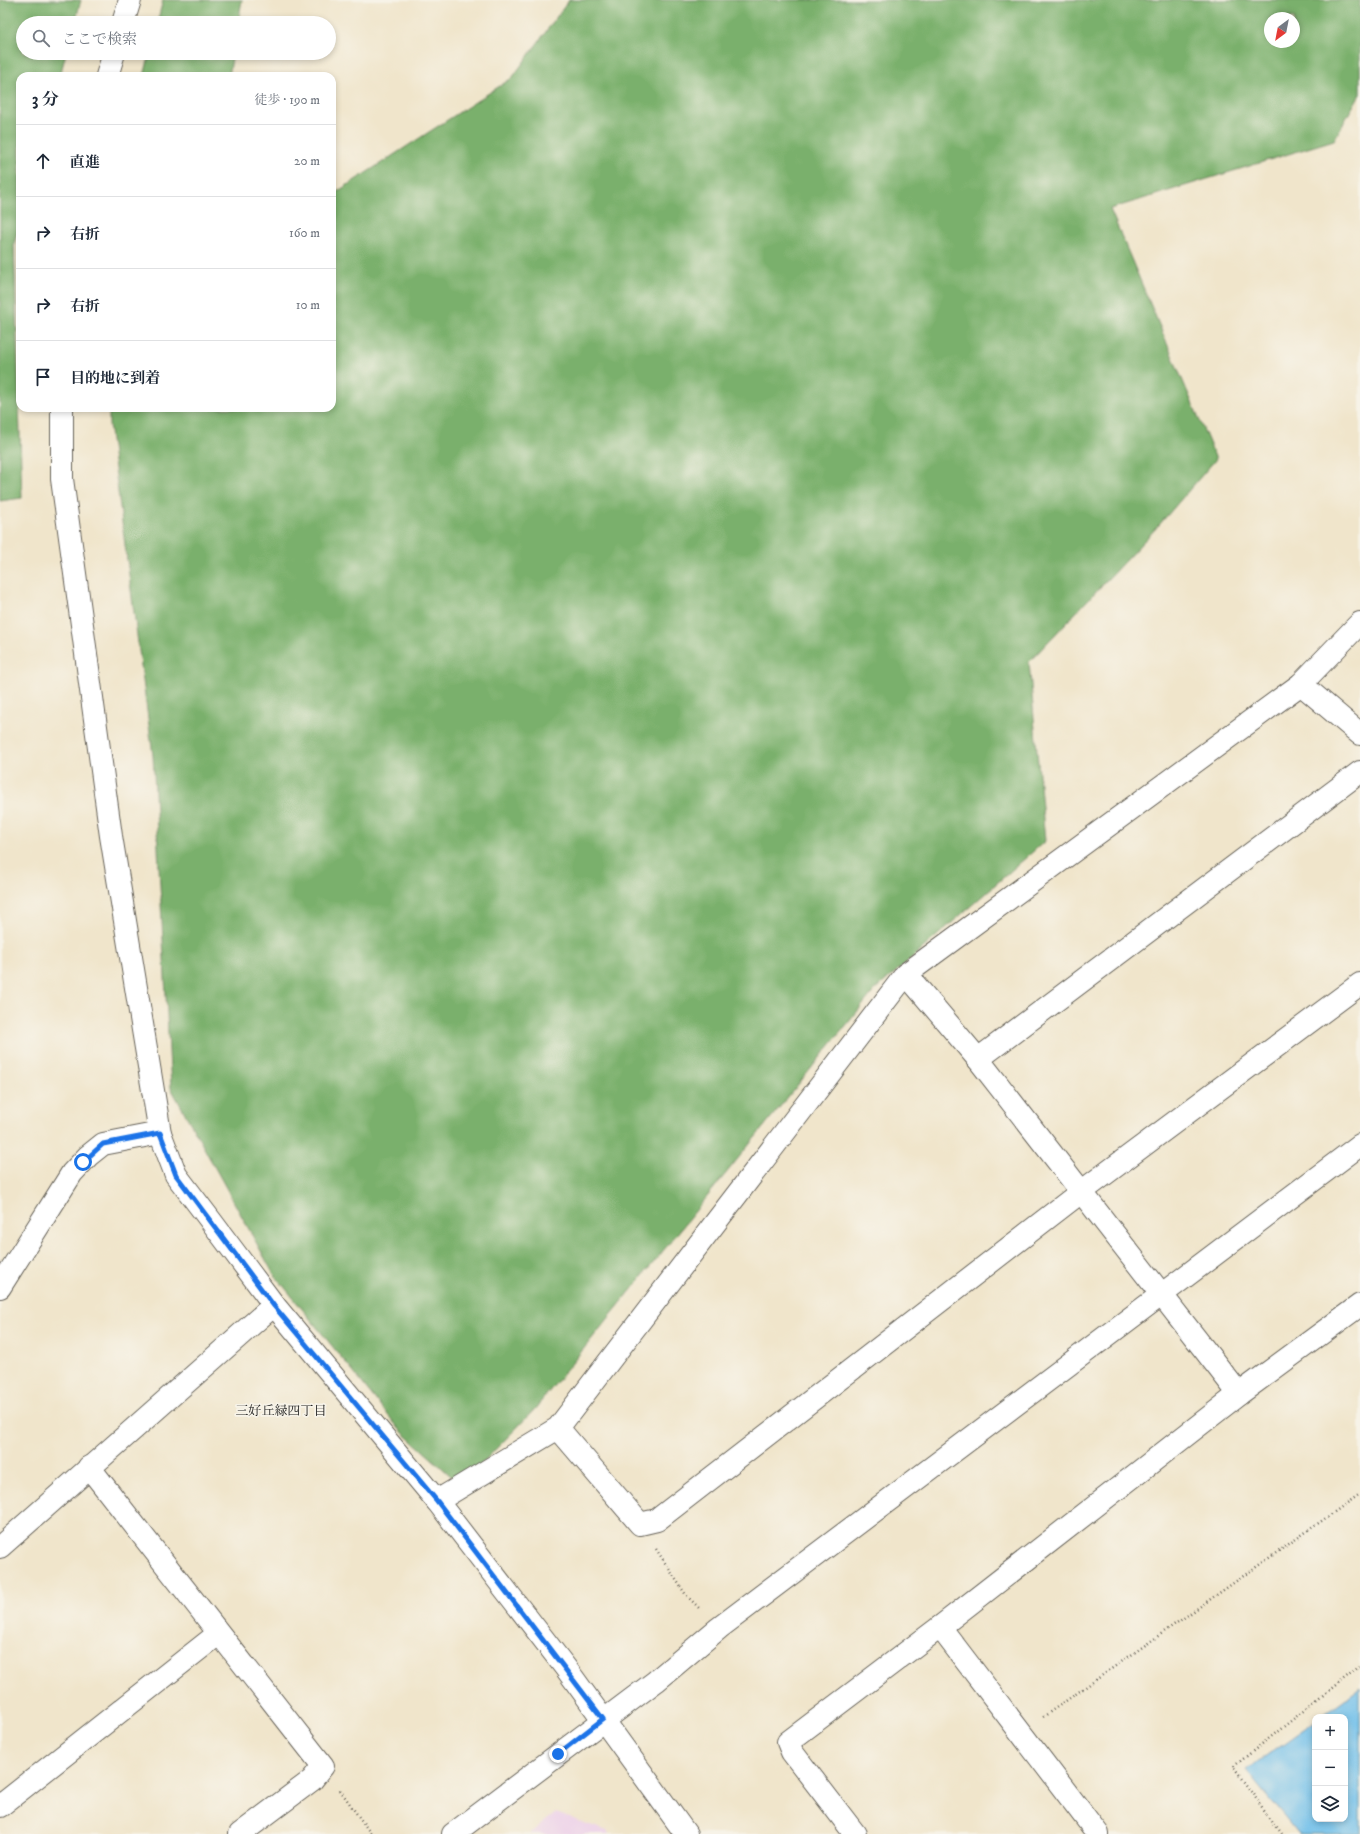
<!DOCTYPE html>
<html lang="ja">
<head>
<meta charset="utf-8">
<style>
  :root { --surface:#fff; --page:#f2f2f3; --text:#1f2937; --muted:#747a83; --line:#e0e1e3 }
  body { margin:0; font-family:"IM FELL DW Pica","Noto Serif JP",serif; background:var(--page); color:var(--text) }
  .controls { position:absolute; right:12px; bottom:12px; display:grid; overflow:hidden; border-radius:8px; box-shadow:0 2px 6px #0003 }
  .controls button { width:36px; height:36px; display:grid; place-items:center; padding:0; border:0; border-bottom:1px solid var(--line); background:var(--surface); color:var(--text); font:20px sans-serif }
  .compass { position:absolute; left:1264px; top:12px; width:36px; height:36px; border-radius:50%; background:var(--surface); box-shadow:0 2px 6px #0003; rotate:212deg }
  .stop { position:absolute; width:12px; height:12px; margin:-9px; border:3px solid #1a73e8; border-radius:50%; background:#fff }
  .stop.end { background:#1a73e8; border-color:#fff; box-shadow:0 1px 4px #0008 }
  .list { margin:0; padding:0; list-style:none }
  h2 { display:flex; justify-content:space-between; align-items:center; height:52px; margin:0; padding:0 16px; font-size:17px }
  h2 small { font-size:13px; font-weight:400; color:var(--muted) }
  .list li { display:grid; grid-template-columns:26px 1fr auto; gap:12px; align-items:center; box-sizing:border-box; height:72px; padding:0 16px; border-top:1px solid var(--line) }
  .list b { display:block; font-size:15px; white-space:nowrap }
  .list em { font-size:13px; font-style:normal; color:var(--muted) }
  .icon { flex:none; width:22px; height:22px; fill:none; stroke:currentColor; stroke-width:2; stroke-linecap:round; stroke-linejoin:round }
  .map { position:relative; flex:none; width:1360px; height:1834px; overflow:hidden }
  .search { position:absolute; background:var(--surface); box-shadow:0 2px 6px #0003; left:16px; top:16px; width:320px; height:44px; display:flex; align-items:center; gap:10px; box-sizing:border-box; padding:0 14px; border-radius:22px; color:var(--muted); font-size:15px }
  .panel { position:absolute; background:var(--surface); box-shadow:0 2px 6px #0003; left:16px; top:72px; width:320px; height:340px; border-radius:12px }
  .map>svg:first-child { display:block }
  .built { fill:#edd1e9 }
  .forest { fill:#7ab06c; stroke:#4b6644; fill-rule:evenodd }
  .water { fill:#6fbfea; stroke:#466e83 }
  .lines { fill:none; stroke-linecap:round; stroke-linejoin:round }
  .minor-casing { stroke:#666259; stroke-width:24 }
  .tertiary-casing { stroke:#666259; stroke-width:24 }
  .path { stroke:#666259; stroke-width:2.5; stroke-dasharray:1 3; stroke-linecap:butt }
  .minor { stroke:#fff; stroke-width:22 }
  .tertiary { stroke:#fff; stroke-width:22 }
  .route { stroke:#1a73e8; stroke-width:5 }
  .labels { text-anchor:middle; stroke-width:3.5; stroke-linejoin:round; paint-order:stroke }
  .neighbourhood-label { font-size:13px; fill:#1c1c1c; stroke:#f7f3e8 }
</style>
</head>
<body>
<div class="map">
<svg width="1360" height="1834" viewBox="0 0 1360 1834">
  <rect width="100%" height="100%" fill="#f7f3e8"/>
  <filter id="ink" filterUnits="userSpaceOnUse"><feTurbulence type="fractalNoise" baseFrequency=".025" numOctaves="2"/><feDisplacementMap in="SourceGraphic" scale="8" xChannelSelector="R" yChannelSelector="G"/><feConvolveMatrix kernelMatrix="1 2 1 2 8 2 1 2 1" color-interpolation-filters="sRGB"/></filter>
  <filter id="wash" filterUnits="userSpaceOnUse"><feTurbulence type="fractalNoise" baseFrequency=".012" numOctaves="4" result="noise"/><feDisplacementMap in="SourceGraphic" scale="16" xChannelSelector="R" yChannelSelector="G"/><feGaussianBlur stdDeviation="0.9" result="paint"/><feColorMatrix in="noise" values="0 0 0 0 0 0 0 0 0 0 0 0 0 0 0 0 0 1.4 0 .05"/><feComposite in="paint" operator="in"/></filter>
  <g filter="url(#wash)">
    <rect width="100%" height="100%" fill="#f0e5cb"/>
    <polygon class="built" points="556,1813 607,1831 610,1834 529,1834"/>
    <g class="forest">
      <polygon points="0,0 81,0 75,23 23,23 23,53 66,53 60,76 20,76 20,222 14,244 22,498 0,501"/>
      <polygon points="163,0 242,0 238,23 157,23"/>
      <path d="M569,0H1360V94L1334,140L1110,209L1216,459L1159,525L1029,662L1045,841L874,991L534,1410L461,1485L400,1430L273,1273L171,1088L153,756L109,424V408H332V195L512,78ZM1270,18H1294V42H1270Z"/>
      <polygon points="150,53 233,53 229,76 144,76"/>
    </g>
    <polygon class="water" points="1360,1688 1360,1834 1299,1834 1246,1770 1315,1721 1315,1819 1345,1819 1345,1717 1320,1717"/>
  </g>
  <g filter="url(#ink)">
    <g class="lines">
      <defs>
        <g id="minor">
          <polyline points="1301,684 1360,734"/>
          <polyline points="906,974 978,1059 1239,1394"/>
          <polyline points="978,1059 1360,772"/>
          <polyline points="0,1287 72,1173 88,1156 103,1144 160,1133"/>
          <polyline points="558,1428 640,1524 657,1520 1081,1192 1360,984"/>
          <polyline points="89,1467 323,1766 312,1780 240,1834"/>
          <polyline points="437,1501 558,1428 906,974 1301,684 1360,623"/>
          <polyline points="0,1547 274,1305"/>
          <polyline points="940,1627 1098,1834"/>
          <polyline points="0,1806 218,1634"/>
          <polyline points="855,1834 792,1752 788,1742 940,1627 1239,1394 1360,1305"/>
        </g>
        <g id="tertiary">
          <polyline points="123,23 130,0"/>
          <polyline points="107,76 114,53"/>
          <polyline points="62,408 62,479 111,836 160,1133 176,1175 211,1221 274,1305 437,1501 565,1667 686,1834"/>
          <polyline points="453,1834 656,1681 719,1628 1360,1145"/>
        </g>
      </defs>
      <use href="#minor" class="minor-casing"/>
      <use href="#tertiary" class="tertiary-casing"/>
      <g class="path">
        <polyline points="656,1549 686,1595 700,1609"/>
        <polyline points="1043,1717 1360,1494"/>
        <polyline points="340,1790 371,1834"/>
        <polyline points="1282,1834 1233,1767 1360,1666"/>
      </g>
      <use href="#minor" class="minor"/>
      <use href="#tertiary" class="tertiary"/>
    </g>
  </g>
  <g class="lines" filter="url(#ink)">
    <polyline class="route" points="83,1162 103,1144 160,1133 176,1175 274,1306 437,1501 603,1719 558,1754"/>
  </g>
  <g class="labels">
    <g class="neighbourhood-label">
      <text x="281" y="1415">三好丘緑四丁目</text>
    </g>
  </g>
</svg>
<div class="controls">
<button>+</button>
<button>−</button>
<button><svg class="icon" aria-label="layers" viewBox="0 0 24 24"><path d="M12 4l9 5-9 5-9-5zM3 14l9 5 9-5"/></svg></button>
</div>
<svg class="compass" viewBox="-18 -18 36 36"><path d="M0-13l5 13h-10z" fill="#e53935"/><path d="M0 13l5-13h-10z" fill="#747a83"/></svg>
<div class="stop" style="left:83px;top:1162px"></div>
<div class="stop end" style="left:558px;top:1754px"></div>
<div class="search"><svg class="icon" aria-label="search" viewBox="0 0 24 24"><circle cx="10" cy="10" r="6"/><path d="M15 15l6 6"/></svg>ここで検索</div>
<section class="panel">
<h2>3 分<small>徒歩 · 190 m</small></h2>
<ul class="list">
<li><svg class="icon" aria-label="ahead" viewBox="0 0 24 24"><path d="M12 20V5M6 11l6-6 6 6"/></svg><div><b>直進</b></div><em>20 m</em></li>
<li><svg class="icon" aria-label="right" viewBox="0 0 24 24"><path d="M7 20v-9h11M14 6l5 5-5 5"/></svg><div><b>右折</b></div><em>160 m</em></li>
<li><svg class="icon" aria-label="right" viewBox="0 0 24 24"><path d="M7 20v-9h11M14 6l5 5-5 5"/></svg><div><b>右折</b></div><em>10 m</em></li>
<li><svg class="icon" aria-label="arrive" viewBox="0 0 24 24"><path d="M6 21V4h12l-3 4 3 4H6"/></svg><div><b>目的地に到着</b></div></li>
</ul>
</section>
</div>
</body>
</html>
